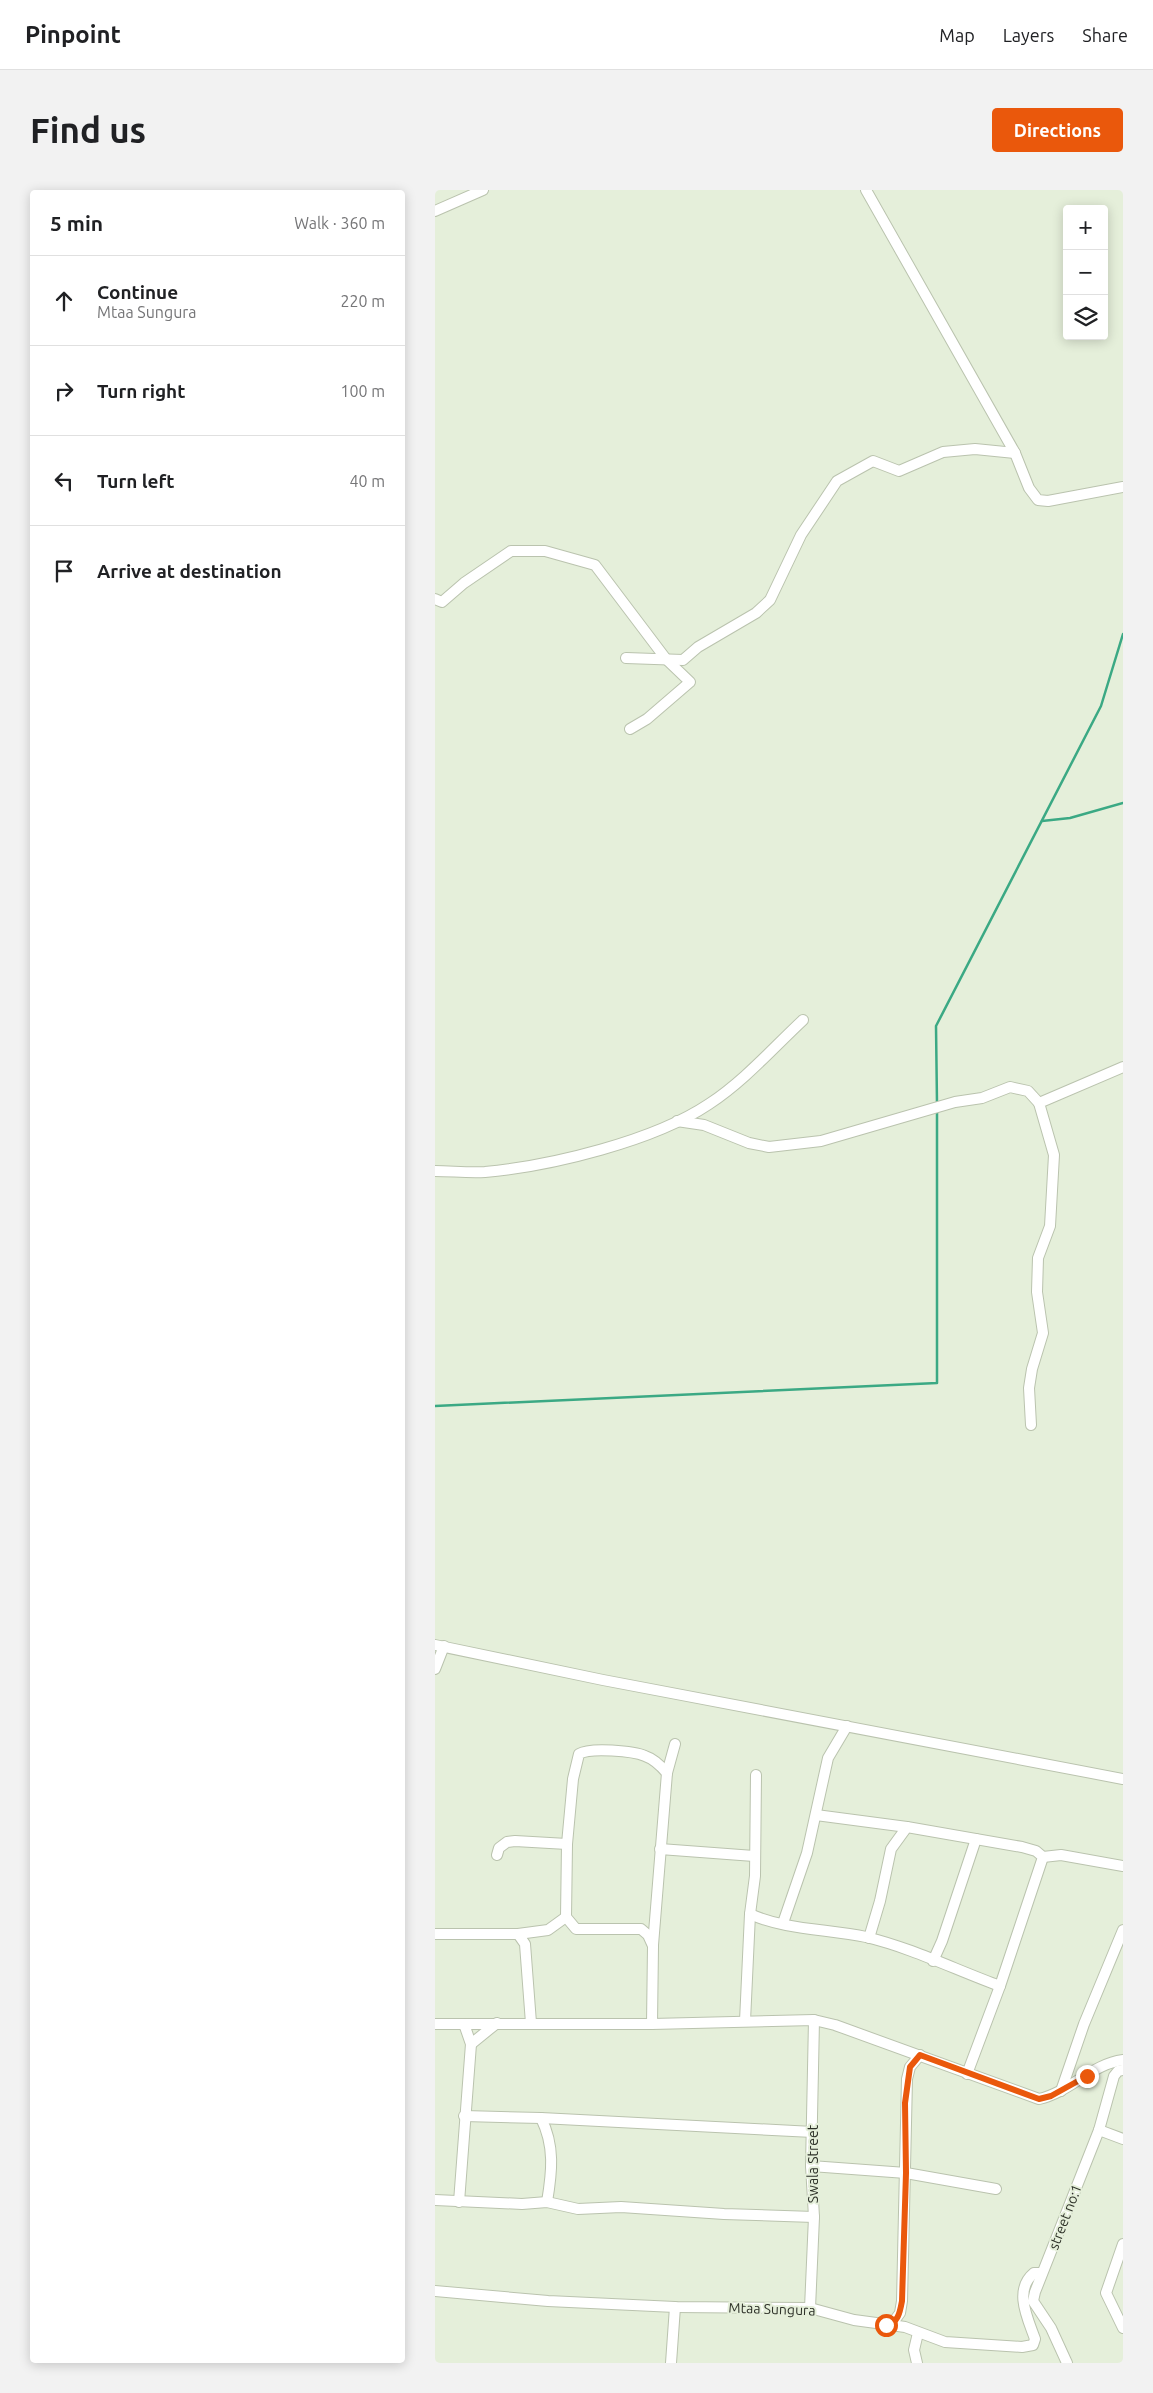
<!DOCTYPE html>
<html lang="en">
<head>
<meta charset="utf-8">
<style>
  :root { --surface:#fff; --page:#f2f2f2; --text:#202124; --muted:#757577; --line:#e0e0e0; --accent:#ea580c }
  body { margin:0; font-family:Ubuntu,sans-serif; background:var(--page); color:var(--text) }
  .controls { position:absolute; right:15px; top:15px; display:grid; overflow:hidden; border-radius:5px; box-shadow:0 2px 12px #0003 }
  .controls button { width:45px; height:45px; display:grid; place-items:center; padding:0; border:0; border-bottom:1px solid var(--line); background:var(--surface); color:var(--text); font:25px sans-serif }
  .stop { position:absolute; width:15px; height:15px; margin:-11px; border:4px solid #ea580c; border-radius:50%; background:#fff }
  .stop.end { background:#ea580c; border-color:#fff; box-shadow:0 1px 5px #0008 }
  .list { margin:0; padding:0; list-style:none }
  h2 { display:flex; justify-content:space-between; align-items:center; height:65px; margin:0; padding:0 20px; font-size:21px }
  h2 small { font-size:16px; font-weight:400; color:var(--muted) }
  .list li { display:grid; grid-template-columns:32px 1fr auto; gap:15px; align-items:center; box-sizing:border-box; height:90px; padding:0 20px; border-top:1px solid var(--line) }
  .list b { display:block; font-size:19px; white-space:nowrap }
  .list p { margin:0; font-size:16px; white-space:nowrap; color:var(--muted) }
  .list em { font-size:16px; font-style:normal; color:var(--muted) }
  .icon { flex:none; width:28px; height:28px; fill:none; stroke:currentColor; stroke-width:2; stroke-linecap:round; stroke-linejoin:round }
  .map { position:relative; flex:none; width:688px; height:2173px; overflow:hidden; border-radius:5px }
  header { display:flex; align-items:center; gap:30px; box-sizing:border-box; height:70px; padding:0 25px; background:var(--surface); border-bottom:1px solid var(--line) }
  header strong { font-size:24px }
  nav { display:flex; gap:28px; margin-inline-start:auto; font-size:18px }
  .intro { display:flex; align-items:center; justify-content:space-between; box-sizing:border-box; height:120px; padding:0 30px }
  h1 { margin:0; font-size:35px }
  .button { padding:12px 22px; border-radius:5px; background:var(--accent); color:#fff; font-size:18px; font-weight:700 }
  main { display:flex; gap:30px; padding:0 30px }
  aside { flex:1; background:var(--surface); border-radius:5px; box-shadow:0 2px 12px #0003 }
  .map>svg:first-child { display:block }
  .lines { fill:none; stroke-linecap:round; stroke-linejoin:round }
  .stream { stroke:#3ba984; stroke-width:2.5 }
  .minor-casing { stroke:#bac3ae; stroke-width:12 }
  .minor { stroke:#fff; stroke-width:10 }
  .route { stroke:#ea580c; stroke-width:6 }
  .labels { text-anchor:middle; stroke-width:4; stroke-linejoin:round; paint-order:stroke }
  .street-label { font-size:14px; fill:#2d3128; stroke:#e5efda }
</style>
</head>
<body>
<header>
<strong>Pinpoint</strong>
<nav><a>Map</a><a>Layers</a><a>Share</a></nav>
</header>
<div class="intro"><h1>Find us</h1><a class="button">Directions</a></div>
<main>
<aside>
<h2>5 min<small>Walk · 360 m</small></h2>
<ul class="list">
<li><svg class="icon" aria-label="ahead" viewBox="0 0 24 24"><path d="M12 20V5M6 11l6-6 6 6"/></svg><div><b>Continue</b><p>Mtaa Sungura</p></div><em>220 m</em></li>
<li><svg class="icon" aria-label="right" viewBox="0 0 24 24"><path d="M7 20v-9h11M14 6l5 5-5 5"/></svg><div><b>Turn right</b></div><em>100 m</em></li>
<li><svg class="icon" aria-label="left" viewBox="0 0 24 24"><path d="M17 20v-9H6M10 6l-5 5 5 5"/></svg><div><b>Turn left</b></div><em>40 m</em></li>
<li><svg class="icon" aria-label="arrive" viewBox="0 0 24 24"><path d="M6 21V4h12l-3 4 3 4H6"/></svg><div><b>Arrive at destination</b></div></li>
</ul>
</aside>
<div class="map">
<svg width="688" height="2173" viewBox="0 0 688 2173">
  <rect width="100%" height="100%" fill="#e5efda"/>
  <g class="lines">
    <g class="stream">
      <polyline points="607,631 635,628 688,613"/>
      <polyline points="502,914 501,836 666,516 688,444"/>
      <polyline points="0,1216 502,1193 502,920"/>
    </g>
    <defs>
      <g id="minor">
        <polyline points="431,0 580,263 594,298 603,310 613,311 688,297"/>
        <polyline points="0,21 48,0"/>
        <polyline points="0,409 7,412 29,393 76,361 110,361 160,375 231,469 255,492 212,529 195,539"/>
        <polyline points="191,468 248,470 263,457 321,423 335,410 366,345 402,291 438,271 464,281 508,262 540,259 580,263"/>
        <polyline points="242,931 269,935 314,953 334,957 386,951 520,912 547,908 575,897 593,901 604,913"/>
        <path d="M0,981C16,981 33,983 50,982C116,976 219,951 274,914C309,891 337,859 368,830"/>
        <polyline points="596,1235 594,1198 597,1179 608,1143 602,1102 603,1068 615,1036 619,965 604,913 688,877"/>
        <polyline points="0,1455 168,1490 688,1589"/>
        <polyline points="0,1479 9,1456"/>
        <polyline points="381,1625 472,1637 587,1657 601,1661 608,1667 565,1796 532,1884"/>
        <polyline points="225,1659 319,1666"/>
        <polyline points="62,1665 64,1658 72,1652 80,1651 132,1654"/>
        <polyline points="608,1667 626,1665 688,1676"/>
        <path d="M315,1724C350,1740 393,1739 431,1747C477,1758 521,1780 565,1796"/>
        <polyline points="348,1733 372,1663 393,1568 412,1536"/>
        <polyline points="0,1744 83,1744 90,1754 96,1833"/>
        <polyline points="83,1744 113,1740 131,1727"/>
        <polyline points="434,1748 445,1711 456,1659 472,1637"/>
        <polyline points="218,1755 232,1583 240,1554"/>
        <polyline points="498,1771 507,1751 541,1649"/>
        <polyline points="310,1831 315,1724 320,1686 321,1585"/>
        <path d="M0,1834H217L379,1830L400,1835L604,1909C635,1902 657,1874 688,1870"/>
        <path d="M217,1834L218,1756L213,1745L206,1739H141L131,1727L132,1654L138,1589L144,1564C155,1557 199,1561 210,1566C219,1569 226,1576 232,1583"/>
        <polyline points="36,1854 62,1833"/>
        <polyline points="626,1901 649,1834 688,1740"/>
        <polyline points="29,1926 106,1928 378,1942"/>
        <path d="M106,1928C120,1956 117,1982 112,2012"/>
        <polyline points="664,1940 688,1949"/>
        <polyline points="376,1976 471,1983 561,1999"/>
        <polyline points="0,2010 87,2014 112,2012 143,2019 186,2017 289,2024 379,2027"/>
        <polyline points="24,2012 36,1854 29,1834"/>
        <polyline points="688,2054 671,2103 688,2138"/>
        <polyline points="0,2101 113,2111 240,2117 375,2118 419,2130 456,2135 465,2123 467,2111 472,1889 475,1877 485,1865"/>
        <polyline points="375,2118 379,2027 376,1976 379,1830"/>
        <path d="M456,2135L470,2137L510,2152L587,2157L598,2155L600,2149C593,2129 578,2100 599,2083H607"/>
        <polyline points="236,2173 240,2117"/>
        <polyline points="482,2173 479,2160 483,2143"/>
        <polyline points="632,2173 616,2138 598,2111 600,2102 664,1940 679,1886 683,1881 688,1880"/>
      </g>
    </defs>
    <use href="#minor" class="minor-casing"/>
    <use href="#minor" class="minor"/>
  </g>
  <g class="lines">
    <path class="route" d="M451,2135C463,2134 465,2122 467,2111L471,1983L470,1913L475,1877L485,1865L604,1909L616,1906L652,1886"/>
  </g>
  <g class="labels">
    <g class="street-label">
      <text transform="translate(378 1974) rotate(-90)" y="5">Swala Street</text>
      <text transform="translate(630 2027) rotate(-69)" y="5">street no:1</text>
      <text transform="translate(337 2119) rotate(2)" y="5">Mtaa Sungura</text>
    </g>
  </g>
</svg>
<div class="controls">
<button>+</button>
<button>−</button>
<button><svg class="icon" aria-label="layers" viewBox="0 0 24 24"><path d="M12 4l9 5-9 5-9-5zM3 14l9 5 9-5"/></svg></button>
</div>
<div class="stop" style="left:451px;top:2135px"></div>
<div class="stop end" style="left:652px;top:1886px"></div>
</div>
</main>
</body>
</html>
